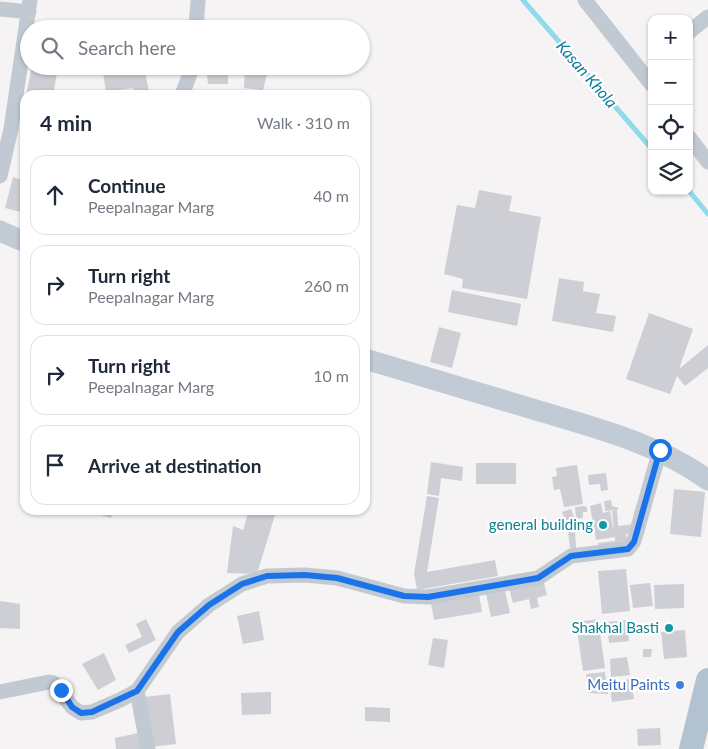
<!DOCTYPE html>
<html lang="en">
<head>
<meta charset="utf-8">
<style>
  :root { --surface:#fff; --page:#f6f6f7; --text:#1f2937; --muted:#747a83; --line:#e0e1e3 }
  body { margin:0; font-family:Lato,sans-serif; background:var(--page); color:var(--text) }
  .controls { position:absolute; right:15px; top:15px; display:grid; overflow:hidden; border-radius:10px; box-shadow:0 1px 4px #0004 }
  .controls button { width:45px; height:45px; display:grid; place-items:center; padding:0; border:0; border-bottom:1px solid var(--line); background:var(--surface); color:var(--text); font:25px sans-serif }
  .stop { position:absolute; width:15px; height:15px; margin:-11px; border:4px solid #1a73e8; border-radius:50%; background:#fff }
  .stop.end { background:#1a73e8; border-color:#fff; box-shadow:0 1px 5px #0008 }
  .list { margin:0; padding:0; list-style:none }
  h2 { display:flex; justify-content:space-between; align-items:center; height:65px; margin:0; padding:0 20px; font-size:21px }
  h2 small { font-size:16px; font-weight:400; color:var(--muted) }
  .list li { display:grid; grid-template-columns:32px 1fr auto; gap:15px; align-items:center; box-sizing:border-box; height:80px; margin:0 10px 10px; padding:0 10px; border:1px solid var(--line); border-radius:15px }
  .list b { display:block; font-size:19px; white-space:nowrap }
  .list p { margin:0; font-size:16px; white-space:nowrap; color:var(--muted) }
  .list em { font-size:16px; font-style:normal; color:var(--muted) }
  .icon { flex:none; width:28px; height:28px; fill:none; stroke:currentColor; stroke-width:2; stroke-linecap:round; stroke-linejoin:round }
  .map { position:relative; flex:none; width:708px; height:749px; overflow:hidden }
  .search { position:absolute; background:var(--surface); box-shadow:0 1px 4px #0004; left:20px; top:20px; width:350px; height:55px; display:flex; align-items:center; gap:12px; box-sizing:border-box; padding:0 18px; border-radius:28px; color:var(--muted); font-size:19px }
  .panel { position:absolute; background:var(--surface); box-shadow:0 1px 4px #0004; left:20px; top:90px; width:350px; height:425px; border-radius:15px }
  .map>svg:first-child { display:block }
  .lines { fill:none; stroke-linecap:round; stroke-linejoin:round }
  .stream { stroke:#90daee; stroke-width:5 }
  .building { fill:#cdcfd5 }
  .minor { stroke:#c1cad2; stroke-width:15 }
  .secondary { stroke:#c1cbd6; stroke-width:21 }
  .primary { stroke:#b3c2d1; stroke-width:24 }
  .route { stroke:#1a73e8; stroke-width:6 }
  .culture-dot { fill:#0f9aa8; stroke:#fff; stroke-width:2 }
  .shop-dot { fill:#3f7fe0; stroke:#fff; stroke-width:2 }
  .labels { text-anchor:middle; stroke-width:4.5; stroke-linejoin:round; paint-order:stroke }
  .culture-label { font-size:15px; fill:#0d838f; stroke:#fff; text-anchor:end }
  .shop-label { font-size:15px; fill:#366cbe; stroke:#fff; text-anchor:end }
  .water-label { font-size:16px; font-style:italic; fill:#0c7c9b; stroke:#fff }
</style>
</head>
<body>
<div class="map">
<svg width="708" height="749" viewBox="0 0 708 749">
  <rect width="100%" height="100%" fill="#f5f3f3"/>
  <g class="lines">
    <g class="stream">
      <polyline points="523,0 652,149"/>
      <polyline points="689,191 708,214"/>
    </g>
  </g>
  <g class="building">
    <polygon points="54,66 53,72 57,73 53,95 26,95 32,67"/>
    <polygon points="102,66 144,66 149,92 134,95 133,88 106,92"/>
    <polygon points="206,66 228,66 228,84 208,84"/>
    <polygon points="245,66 268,71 263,90 244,88"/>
    <polygon points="13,177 25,181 25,213 5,208"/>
    <polygon points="479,190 512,196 509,211 541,217 527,299 462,288 463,279 444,274 457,205 475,208"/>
    <polygon points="559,278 584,282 583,291 600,294 596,313 616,316 613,332 552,321"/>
    <polygon points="452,290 521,304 517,326 448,312"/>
    <polygon points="649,313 693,329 679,369 708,345 708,368 685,386 677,376 670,394 626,379"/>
    <polygon points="439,327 461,333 452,368 430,362"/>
    <polygon points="431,462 463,467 462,481 441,478 439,496 427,494"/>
    <rect x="476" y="463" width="40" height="21"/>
    <polygon points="577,465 583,504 564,507 560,489 554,490 552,477 557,476 556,468"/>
    <polygon points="606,473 608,490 601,491 600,484 589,485 588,475"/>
    <polygon points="674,489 705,492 701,537 670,534"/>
    <polygon points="427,496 439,498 427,572 495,560 498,576 417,590 414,574"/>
    <polygon points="611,500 612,506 619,508 617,510 618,526 635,524 636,533 626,534 628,544 598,547 598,543 615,541 615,537 596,540 590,506 601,503 603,513 610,511 614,532 612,511 616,510 605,511 604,501"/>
    <polygon points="582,506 587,507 587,512 583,512 583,518 576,519 575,507"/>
    <polygon points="571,509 578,527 569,530 562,512"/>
    <polygon points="84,510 113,510 111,518"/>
    <polygon points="249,510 275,515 257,574 227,573 233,526 243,530"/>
    <polygon points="575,530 576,548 570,549 568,531"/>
    <polygon points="626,569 630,611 602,614 598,571"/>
    <polygon points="543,579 547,595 537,598 539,607 531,609 529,599 513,603 509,588"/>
    <polygon points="650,583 653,606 633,608 630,585"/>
    <polygon points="684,584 684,608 655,609 654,585"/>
    <polygon points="505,591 510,613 491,617 486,594"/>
    <polygon points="479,594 482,612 434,620 431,603"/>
    <polygon points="0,601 20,604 20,629 0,628"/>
    <polygon points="259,611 264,640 243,644 237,616"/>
    <polygon points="146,619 156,640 129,653 125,645 142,637 136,624"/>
    <polygon points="598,619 605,668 583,671 576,622"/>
    <polygon points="627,620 629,641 609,643 607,622"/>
    <polygon points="685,630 687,657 664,659 661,632"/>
    <polygon points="433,638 448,640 444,668 428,665"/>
    <polygon points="643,649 652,649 651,657 643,657"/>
    <polygon points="104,653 116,680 98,690 82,664"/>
    <polygon points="627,657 630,675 611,677 610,659"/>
    <polygon points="605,672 608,694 588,693 586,674"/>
    <polygon points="631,679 634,699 612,702 609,682"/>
    <polygon points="271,692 271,714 242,715 241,693"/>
    <polygon points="170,694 176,744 150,747 144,697"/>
    <polygon points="365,707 390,708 390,722 365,721"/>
    <polygon points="660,728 661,745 638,746 637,729"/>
    <polygon points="138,733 142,749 116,749 115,738"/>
  </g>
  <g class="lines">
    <g class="minor">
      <polyline points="585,0 652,85"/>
      <polyline points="0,9 29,12"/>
      <polyline points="196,29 198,0"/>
      <polyline points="689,32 708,17"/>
      <polyline points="182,95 193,66"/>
      <polyline points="689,137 708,162"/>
      <polyline points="0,176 11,129 30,0"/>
      <polyline points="137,691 148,749"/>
      <polyline points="0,692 49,682 54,683 72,707 81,713 92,712 120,700 137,691 178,632 209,605 242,584 267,576 305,575 337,578 404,596 428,597 538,578 571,556 628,549 634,541 660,450"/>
    </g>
    <g class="secondary">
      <polyline points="0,231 25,242"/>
      <path d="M365,359C422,376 479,393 536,410C596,428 657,443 708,480"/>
    </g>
    <polyline class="primary" points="691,749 708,680"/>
  </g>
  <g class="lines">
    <polyline class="route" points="61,690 72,707 81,713 92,712 137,691 178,632 209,605 242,584 267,576 305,575 337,578 404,596 428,597 538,578 571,556 628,549 634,542 660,450"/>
  </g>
  <g class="culture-dot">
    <circle cx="603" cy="525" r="5"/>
    <circle cx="669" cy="628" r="5"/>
  </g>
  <circle class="shop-dot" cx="680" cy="685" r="5"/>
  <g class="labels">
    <g class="culture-label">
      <text x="593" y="530">general building</text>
      <text x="659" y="633">Shakhal Basti</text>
    </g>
    <g class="shop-label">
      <text x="670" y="690">Meitu Paints</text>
    </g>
    <g class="water-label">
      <text transform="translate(587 74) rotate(49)" y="6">Kasan Khola</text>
    </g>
  </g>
</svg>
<div class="controls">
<button>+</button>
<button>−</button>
<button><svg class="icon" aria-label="locate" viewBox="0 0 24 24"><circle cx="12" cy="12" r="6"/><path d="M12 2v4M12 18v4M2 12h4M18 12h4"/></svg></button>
<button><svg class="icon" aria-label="layers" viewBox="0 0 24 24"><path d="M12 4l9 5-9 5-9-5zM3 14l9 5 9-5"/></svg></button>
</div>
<div class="stop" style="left:660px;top:450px"></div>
<div class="stop end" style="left:61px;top:690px"></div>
<div class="search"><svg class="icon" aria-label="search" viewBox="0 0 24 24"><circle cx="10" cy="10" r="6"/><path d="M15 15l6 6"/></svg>Search here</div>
<section class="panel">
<h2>4 min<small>Walk · 310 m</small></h2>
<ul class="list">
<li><svg class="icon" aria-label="ahead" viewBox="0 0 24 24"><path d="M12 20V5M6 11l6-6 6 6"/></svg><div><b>Continue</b><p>Peepalnagar Marg</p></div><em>40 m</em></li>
<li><svg class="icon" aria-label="right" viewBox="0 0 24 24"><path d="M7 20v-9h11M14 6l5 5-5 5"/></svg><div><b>Turn right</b><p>Peepalnagar Marg</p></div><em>260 m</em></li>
<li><svg class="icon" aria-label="right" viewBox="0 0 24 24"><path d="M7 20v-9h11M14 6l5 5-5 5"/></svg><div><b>Turn right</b><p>Peepalnagar Marg</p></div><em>10 m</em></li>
<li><svg class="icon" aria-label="arrive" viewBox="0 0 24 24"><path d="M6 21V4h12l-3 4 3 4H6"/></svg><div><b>Arrive at destination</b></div></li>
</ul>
</section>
</div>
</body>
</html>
